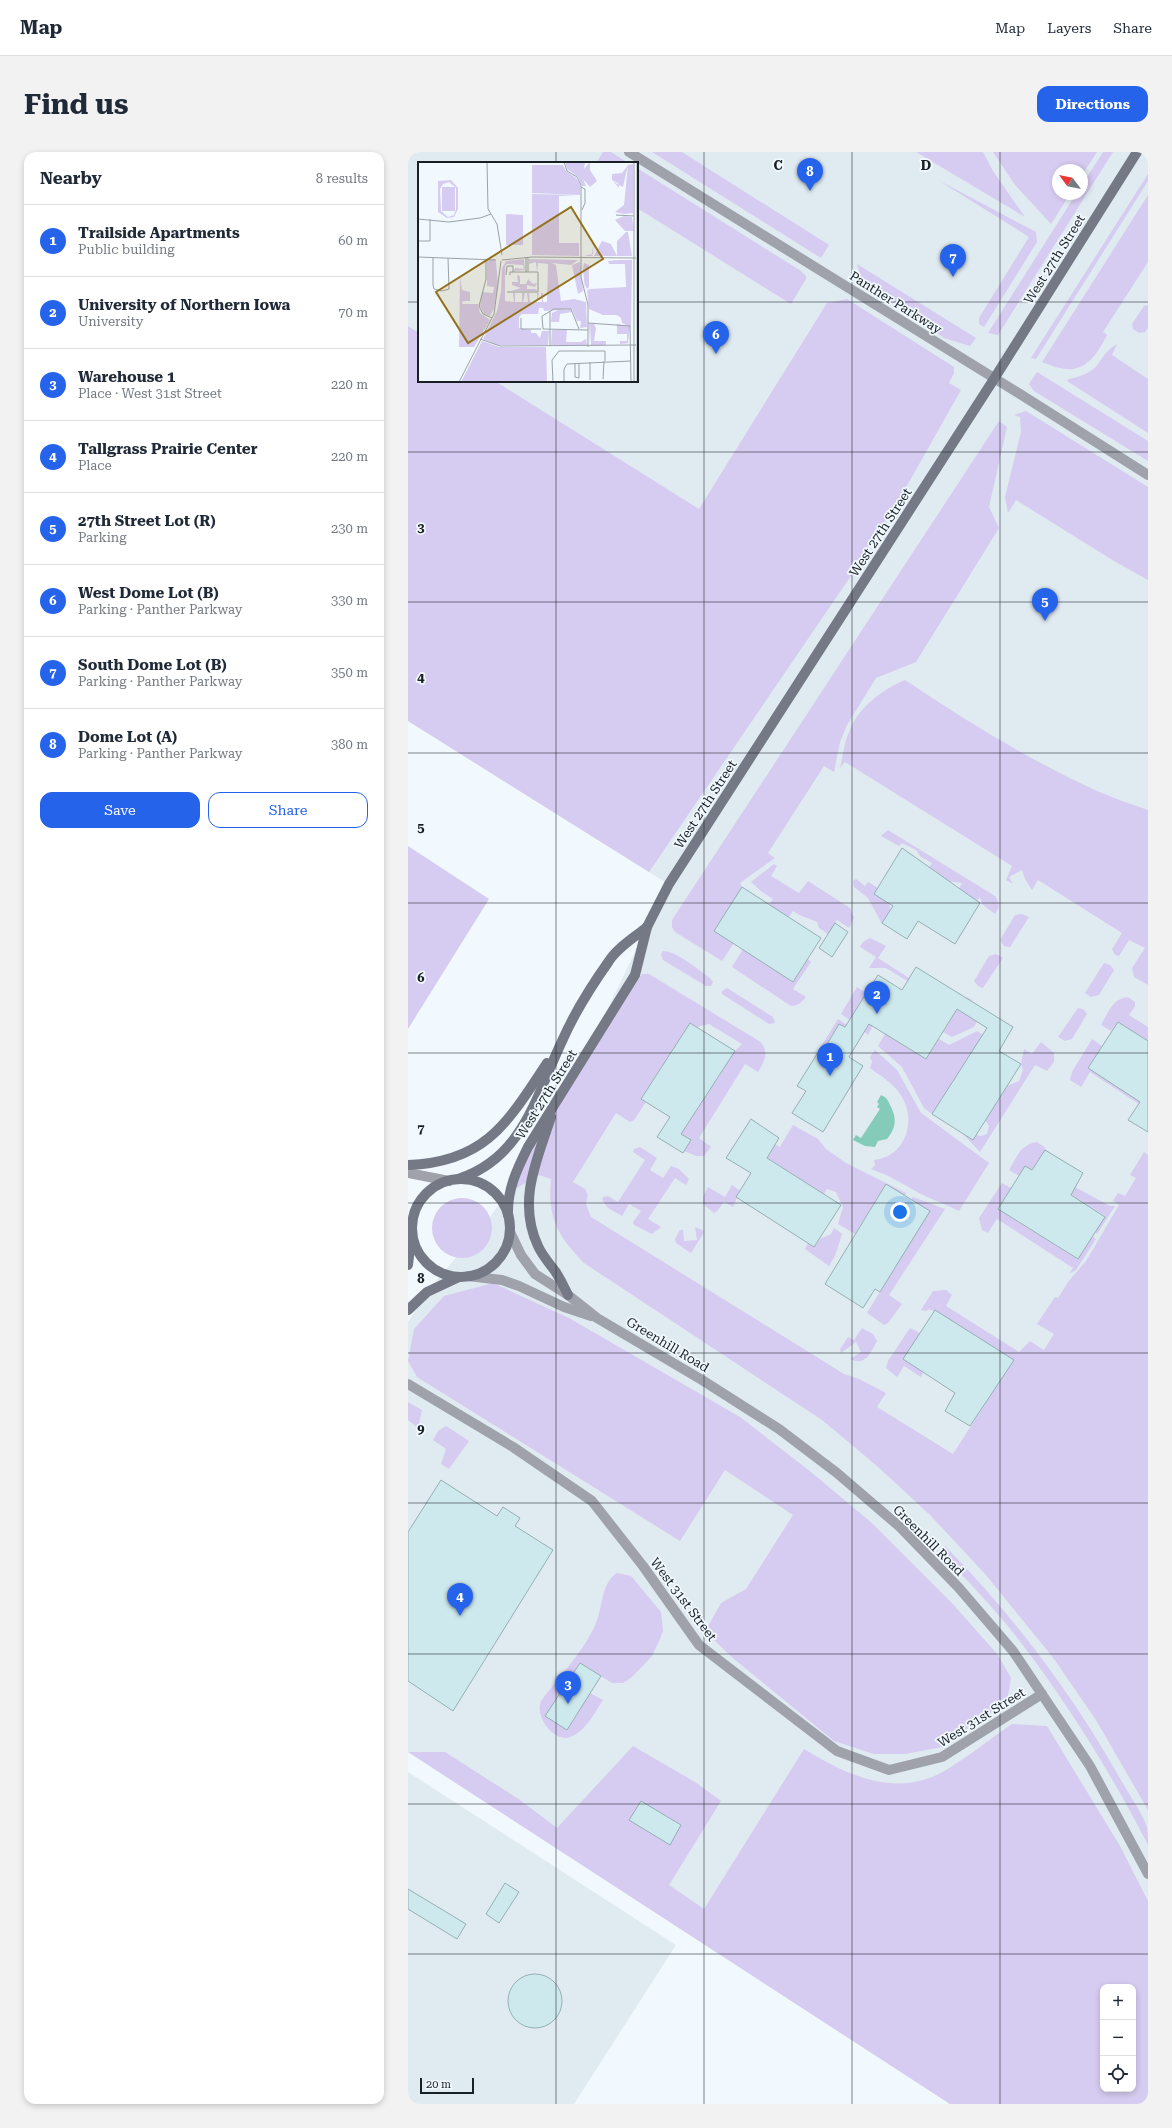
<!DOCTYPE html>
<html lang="en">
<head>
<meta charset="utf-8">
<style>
  :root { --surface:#fff; --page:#f2f2f3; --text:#1f2937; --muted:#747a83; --line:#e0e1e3; --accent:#2563eb }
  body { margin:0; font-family:"Roboto Serif",serif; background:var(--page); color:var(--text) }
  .controls { position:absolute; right:12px; bottom:12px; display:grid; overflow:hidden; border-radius:8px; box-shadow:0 2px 6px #0003 }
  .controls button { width:36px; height:36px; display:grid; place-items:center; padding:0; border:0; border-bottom:1px solid var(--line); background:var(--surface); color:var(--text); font:20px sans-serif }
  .compass { position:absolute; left:644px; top:12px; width:36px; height:36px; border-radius:50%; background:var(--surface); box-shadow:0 2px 6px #0003; rotate:302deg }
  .scale { position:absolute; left:12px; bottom:10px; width:54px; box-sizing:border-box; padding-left:4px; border:2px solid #192025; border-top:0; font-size:11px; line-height:14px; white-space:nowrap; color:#192025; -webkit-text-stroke:3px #f1f9ff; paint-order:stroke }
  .you { position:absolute; left:492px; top:1060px; width:14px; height:14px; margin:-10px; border:3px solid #fff; border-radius:50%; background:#1a73e8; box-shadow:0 0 0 6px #1a73e833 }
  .badge { display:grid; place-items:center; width:26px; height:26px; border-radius:50%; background:var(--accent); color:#fff; font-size:13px; font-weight:700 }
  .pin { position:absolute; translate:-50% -33px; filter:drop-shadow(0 1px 2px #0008) }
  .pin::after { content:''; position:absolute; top:21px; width:14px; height:12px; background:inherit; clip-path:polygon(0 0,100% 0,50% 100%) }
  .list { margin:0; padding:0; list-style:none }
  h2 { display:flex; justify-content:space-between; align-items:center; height:52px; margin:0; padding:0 16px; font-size:17px }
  h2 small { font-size:13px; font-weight:400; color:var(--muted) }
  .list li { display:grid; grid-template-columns:26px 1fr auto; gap:12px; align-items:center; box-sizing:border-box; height:72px; padding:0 16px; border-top:1px solid var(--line) }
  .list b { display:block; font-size:15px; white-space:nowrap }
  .list p { margin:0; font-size:13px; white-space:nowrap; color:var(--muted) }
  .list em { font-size:13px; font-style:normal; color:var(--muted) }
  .actions { display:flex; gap:8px; padding:12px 16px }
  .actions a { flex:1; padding:9px 0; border:1px solid var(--accent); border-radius:12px; text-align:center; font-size:14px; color:var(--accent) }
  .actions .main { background:var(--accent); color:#fff }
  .icon { flex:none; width:22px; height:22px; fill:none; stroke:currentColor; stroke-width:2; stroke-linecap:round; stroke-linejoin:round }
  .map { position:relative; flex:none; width:740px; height:1952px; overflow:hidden; border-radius:12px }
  header { display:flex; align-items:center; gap:24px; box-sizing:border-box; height:56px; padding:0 20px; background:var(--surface); border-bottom:1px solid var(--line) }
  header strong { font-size:19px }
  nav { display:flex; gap:22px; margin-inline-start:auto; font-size:14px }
  .intro { display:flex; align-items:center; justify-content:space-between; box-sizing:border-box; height:96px; padding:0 24px }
  h1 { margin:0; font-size:28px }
  .button { padding:10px 18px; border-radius:12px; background:var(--accent); color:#fff; font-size:14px; font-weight:700 }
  main { display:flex; gap:24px; padding:0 24px }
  aside { flex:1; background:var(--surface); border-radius:12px; box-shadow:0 2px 6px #0003 }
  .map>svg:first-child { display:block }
  .built { fill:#e0ebf1; fill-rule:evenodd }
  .green { fill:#d6cbf0; fill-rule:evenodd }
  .water { fill:#85cbba }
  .building { fill:#cee9ed; stroke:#95afb3 }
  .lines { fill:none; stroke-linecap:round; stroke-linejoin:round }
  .minor { stroke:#9fa2ab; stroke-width:10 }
  .tertiary { stroke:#9fa2ab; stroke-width:10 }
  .secondary { stroke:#757986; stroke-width:10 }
  .grid { fill:none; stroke:#192025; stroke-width:1; stroke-opacity:0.55 }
  .labels { text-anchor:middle; stroke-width:3.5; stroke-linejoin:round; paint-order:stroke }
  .street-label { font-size:13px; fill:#192025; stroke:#f1f9ff }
  .inset-road { fill:none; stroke:#9ba2a8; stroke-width:1 }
  .view { fill:#947119; fill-opacity:0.15; stroke:#947119; stroke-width:2 }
  .inset-edge { fill:none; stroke:#192025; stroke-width:2 }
  .grid-label { font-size:13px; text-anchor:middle; font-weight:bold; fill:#192025; stroke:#f1f9ff; stroke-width:3.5; stroke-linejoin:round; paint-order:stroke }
</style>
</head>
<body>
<header>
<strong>Map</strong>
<nav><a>Map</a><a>Layers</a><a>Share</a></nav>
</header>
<div class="intro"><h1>Find us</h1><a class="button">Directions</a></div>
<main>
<aside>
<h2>Nearby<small>8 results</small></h2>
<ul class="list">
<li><span class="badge">1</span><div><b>Trailside Apartments</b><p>Public building</p></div><em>60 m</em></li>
<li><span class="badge">2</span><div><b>University of Northern Iowa</b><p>University</p></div><em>70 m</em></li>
<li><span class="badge">3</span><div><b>Warehouse 1</b><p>Place · West 31st Street</p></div><em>220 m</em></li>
<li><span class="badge">4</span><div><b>Tallgrass Prairie Center</b><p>Place</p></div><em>220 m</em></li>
<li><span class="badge">5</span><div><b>27th Street Lot (R)</b><p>Parking</p></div><em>230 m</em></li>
<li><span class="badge">6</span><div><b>West Dome Lot (B)</b><p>Parking · Panther Parkway</p></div><em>330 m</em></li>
<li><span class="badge">7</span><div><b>South Dome Lot (B)</b><p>Parking · Panther Parkway</p></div><em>350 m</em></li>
<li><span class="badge">8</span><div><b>Dome Lot (A)</b><p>Parking · Panther Parkway</p></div><em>380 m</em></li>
</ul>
<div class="actions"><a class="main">Save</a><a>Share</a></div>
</aside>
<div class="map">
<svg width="740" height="1952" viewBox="0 0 740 1952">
  <rect width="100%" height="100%" fill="#f1f9ff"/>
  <g class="built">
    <path d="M0,0H740V1952H542L0,1600V1170L19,1140L82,1065L134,992L260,732L0,569ZM11,11H229V229H11ZM650,18H674V42H650ZM695,1835H725V1937H695Z"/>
    <polygon points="0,1620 268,1793 166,1952 0,1952"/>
  </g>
  <g class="green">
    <polygon points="195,0 203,0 220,11 188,11"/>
    <polygon points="244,0 274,0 421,93 413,106"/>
    <polygon points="508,0 575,0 585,19 617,65"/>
    <polygon points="585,0 689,0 674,23 674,18 650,18 650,42 662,42 643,72 607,33"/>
    <polygon points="695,0 705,0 590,183 580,181 668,42 674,42 674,33"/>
    <polygon points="229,16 393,119 398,124 398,127 383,152 229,56"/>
    <polygon points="740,22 740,29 628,207 623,206"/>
    <polygon points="530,28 628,80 629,90 576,175 571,172 571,166 621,85"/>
    <path d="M740,43V110L695,180L699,183C691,199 679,219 659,217C651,217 642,213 634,210Z"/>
    <polygon points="449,112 568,186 562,194 536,186 453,127"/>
    <polygon points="439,147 546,215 546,221 541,231 553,238 496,339 447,418 241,720 0,569 0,174 11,181 11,229 87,229 291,357 419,151"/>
    <polygon points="740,153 740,176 737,180 731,181 725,177 724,172 736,154"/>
    <path d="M709,192L704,203L740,227V281L659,229L661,227C697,220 686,206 709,192Z"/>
    <polygon points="629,220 740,289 740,309 626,239 621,232"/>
    <polygon points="618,259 740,335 740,428 706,409 608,348 600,361 597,345 613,280 612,265 606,263"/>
    <polygon points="591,269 599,275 581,355 591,376 508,510 468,526 439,573 432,590 426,620 416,614 360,701 367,706 332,731 334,735 326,791 314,809 267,780 264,775 264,768"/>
    <path d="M497,528C558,569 621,608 689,639C705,646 723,652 740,658V833L726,825L724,816L737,796L721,788L711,804L707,803L704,797L714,781L630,728L624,738L617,727L614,718L601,725L605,732L598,728L604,714L437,610L432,616C435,604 436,591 441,580C450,555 474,538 497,528Z"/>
    <path d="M480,678L587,744C592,751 592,755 587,762L574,752L572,745L569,749L551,737L554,731L540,729L521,715L524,711L513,705L508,698L494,691L491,694L473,684Z"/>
    <polygon points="0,694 81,747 0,877"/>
    <path d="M366,712L369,714L363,724L391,741L400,729L442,756L446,766L441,776L429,768L420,782L411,776L409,770C401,766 393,765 385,759L381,765L361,753L365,747L353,739L343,730Z"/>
    <polygon points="448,727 457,734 460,730 470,736 466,742 481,751 482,758 474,772 460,746 446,735 445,729"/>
    <polygon points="614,762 621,765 602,795 596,794 592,788 607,763"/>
    <polygon points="462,786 478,794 470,806 501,826 501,830 478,816 461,816 468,805 452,795 455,790"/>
    <path d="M335,797L385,829L400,807L403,810L385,837L398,845C394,850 390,854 383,854L324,815Z"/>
    <path d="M255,799C268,799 291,818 302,826L305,830L303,834H298L255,808L253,802Z"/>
    <polygon points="588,802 595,806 575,836 570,834 566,829 581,804"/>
    <polygon points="696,811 702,813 706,818 691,843 683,845 677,841"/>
    <path d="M234,822H241L351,889C362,898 357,909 350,920L337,912L291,986L303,995L296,1004H288L276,999L283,988L266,978L278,975L327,899L334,892L301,872L289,875L282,871L233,946L238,950L226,968L222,970L208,961L165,1030L177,1037L180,1043L178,1052L183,1065L436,1222L451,1227L478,1241L469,1255L545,1302L605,1208L527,1158L525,1159L521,1157L518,1159L513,1158L525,1139L538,1138L544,1143L538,1154L611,1200L622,1189L636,1198L646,1182L629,1172L647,1145L650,1146L660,1130L678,1109L711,1053L705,1049L710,1041L717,1044L728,1026L722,1023L736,1000L740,1003V1658L688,1568L646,1507L578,1423L522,1363L469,1314L414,1268L176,1111C150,1084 139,1066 143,1027L131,1023L107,1037L114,1015L128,989Z"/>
    <polygon points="449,835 458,841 445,862 465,874 460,883 447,871 433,862"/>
    <polygon points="319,836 365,865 367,871 361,872 314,842 314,839"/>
    <polygon points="559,845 564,848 563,854 570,868 566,875 544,885 535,880 542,869 536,865 543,853 551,858"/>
    <path d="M720,845L727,850V854L721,863L740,875V889L710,870L703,879L693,873C700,861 705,846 720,845Z"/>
    <polygon points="670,856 675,857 679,862 664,887 657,889 650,885"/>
    <polygon points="430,867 445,877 449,883 431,872 420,890 422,902 412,896"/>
    <polygon points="569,879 590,892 572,887 524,962 516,956 494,915 470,894 477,882 518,907 531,887 541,893"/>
    <polygon points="684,887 694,894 680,916 740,955 740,958 682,920 673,935 662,928 664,920"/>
    <polygon points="633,890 646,901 646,910 639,919 627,913 572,1000 554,981 565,988 568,983 573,984 579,982 581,974 577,968 599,934 611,929 615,918 613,912 616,897 624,902"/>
    <path d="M467,898L489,918L513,961L581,1011L551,1059C538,1052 524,1048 511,1041C495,1032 481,1023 463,1017L467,1013L466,1008C498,1005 510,967 492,942C485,931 473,924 462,916L464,910L462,905Z"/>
    <polygon points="385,973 410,987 418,997 438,1011 498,1041 497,1044 478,1032 447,1082 430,1072 435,1055 428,1040 419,1037 416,1042 355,1003 367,992 372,995"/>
    <path d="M629,990L636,995L667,1035L702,1054H707L689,1082L687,1080L697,1064L618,1014L611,1024L601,1018C608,1006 613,992 629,990Z"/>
    <polygon points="232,995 249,1006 242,1018 255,1026 263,1014 271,1017 281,1027 278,1033 267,1026 240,1067 253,1075 244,1082 226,1073 225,1070 233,1059 221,1052 214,1064 200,1056 194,1048 195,1045 200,1044 210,1050 237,1008 225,1000 226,997"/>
    <polygon points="594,1031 603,1036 590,1057 669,1107 684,1084 688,1087 668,1118 661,1122 665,1116 589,1067 580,1081 574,1078 571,1066"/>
    <polygon points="324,1033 332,1039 325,1055 316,1050 309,1059 306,1061 295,1052 295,1045 300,1035 317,1045"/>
    <polygon points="505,1045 537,1057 481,1143 494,1152 480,1171 476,1173 459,1161 521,1059 503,1048"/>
    <circle cx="54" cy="1076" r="30"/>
    <polygon points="287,1075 296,1079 295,1082 283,1101 268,1091 267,1087 272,1078 275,1078 276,1089 289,1088"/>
    <polygon points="426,1076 434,1082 427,1104 421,1114 397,1097 400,1091 406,1095 412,1087 423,1082"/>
    <polygon points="85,1131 161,1166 332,1265 403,1320 465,1372 544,1451 590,1503 603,1526 599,1549 534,1595 497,1602 466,1602 426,1589 326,1507 305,1487 299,1476 313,1451 338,1437 385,1363 317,1318 272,1389 9,1225 0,1209 6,1177 36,1144"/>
    <path d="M454,1176L465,1182L469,1189C463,1200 458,1215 442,1207L453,1200L448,1190L433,1201L432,1197L440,1185L446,1188Z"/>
    <polygon points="502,1176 512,1181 495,1207 515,1220 513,1225 496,1214 489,1225 478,1216 480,1209"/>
    <polygon points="0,1250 14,1258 10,1276 0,1268"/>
    <polygon points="38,1274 61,1289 41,1317 33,1312 38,1297 25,1288 30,1279"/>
    <path d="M537,1394C606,1464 666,1544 714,1630C722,1644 733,1659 739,1675C740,1680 740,1687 740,1693C703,1621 660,1552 611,1488C587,1457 559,1428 532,1400Z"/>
    <path d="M209,1421L223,1424L253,1460L255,1479L252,1487L244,1504L224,1525L215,1531H204L172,1511L138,1564L159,1578L182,1541L195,1548C187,1560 177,1580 162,1585C147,1591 126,1565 133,1549C151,1525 177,1498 188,1471C195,1455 193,1431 209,1421Z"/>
    <path d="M604,1572L639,1574L712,1694L740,1749V1952H542L0,1600H37L112,1648L149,1676L225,1594L287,1630L313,1649L261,1733L296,1757L396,1597C440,1624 489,1647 538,1618C561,1604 582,1587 604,1572ZM695,1835H725V1937H695Z"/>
  </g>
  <path class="water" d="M473,943C480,946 480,949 483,955C489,967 488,976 479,987L470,989L467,995L457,994L445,988L448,983L453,986L472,957L469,955L471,952L469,950Z"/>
  <g class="building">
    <polygon points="494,696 572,751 547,792 510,769 499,787 474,771 485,754 466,742"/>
    <polygon points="334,735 413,786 385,830 306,779"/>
    <polygon points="427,771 440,780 424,805 411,796"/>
    <polygon points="508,815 605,875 591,899 613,912 565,988 524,962 579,876 549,857 518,907 461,872 441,905 455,914 415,980 384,961 398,939 389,934 409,902 412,904 431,872 437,875 470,823 494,838"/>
    <polygon points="710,870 740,889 740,980 720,968 732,950 680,916"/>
    <polygon points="282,871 327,899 273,982 283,988 275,1001 249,985 262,965 233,947"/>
    <polygon points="343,967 371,986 359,1006 433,1053 406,1095 328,1045 343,1021 318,1006"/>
    <polygon points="637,998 675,1021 663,1043 697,1065 670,1107 590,1057 617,1014 624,1018"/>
    <polygon points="478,1032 522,1059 472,1140 467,1137 455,1156 417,1132"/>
    <polygon points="527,1158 606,1208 562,1274 537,1259 547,1241 495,1207"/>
    <polygon points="33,1328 89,1364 95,1355 112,1366 107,1374 145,1398 45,1559 0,1529 0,1380"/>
    <polygon points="172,1511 193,1524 159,1578 137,1564"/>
    <polygon points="233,1649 273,1673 262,1693 221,1668"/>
    <polygon points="97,1731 111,1740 91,1771 78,1762"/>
    <polygon points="0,1737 58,1772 49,1787 0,1757"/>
    <circle cx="127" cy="1849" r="27"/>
  </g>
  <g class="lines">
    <g class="minor">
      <polyline points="221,0 612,242 740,323"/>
      <polyline points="0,1021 41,1029"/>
      <polyline points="0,1070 4,1078"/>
      <polyline points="0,1232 105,1295 184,1349 235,1414 291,1493 429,1599 481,1618 534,1605 634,1542"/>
    </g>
    <g class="tertiary">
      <polyline points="102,1080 113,1103 127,1122 160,1143 189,1166 294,1228 371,1277 429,1321 492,1375 551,1436 605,1499 682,1614 740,1722"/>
      <polyline points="60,1124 94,1128 111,1134 156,1155 183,1164"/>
    </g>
    <g class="secondary">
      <path d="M143,965C129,1008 109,1049 130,1094C134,1103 141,1111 147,1119C152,1126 156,1135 160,1143"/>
      <path d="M0,1013C78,1010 100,970 139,911"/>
      <path d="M50,1027C116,1006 128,943 155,887C167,860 184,833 201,809C209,796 227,785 239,775"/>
      <circle cx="53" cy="1076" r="49"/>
      <path d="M100,1063C99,1038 109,1017 120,995L227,823L239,775L261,732L586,227L729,0"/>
      <polyline points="0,1113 3,1088"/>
      <polyline points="0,1158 19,1140 51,1125"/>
    </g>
  </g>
  <path class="grid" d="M148,0V11M296,0V1952M444,0V1952M592,0V1952M0,150H11M229,150H740M148,229V1952M0,300H740M0,450H740M0,601H740M0,751H740M0,901H740M0,1051H740M0,1201H740M0,1351H740M0,1502H740M0,1652H740M0,1802H740"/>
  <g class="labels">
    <g class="street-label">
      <text transform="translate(646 107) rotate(-58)" y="5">West 27th Street</text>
      <text transform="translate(488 150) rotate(32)" y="5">Panther Parkway</text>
      <text transform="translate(472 380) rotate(-57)" y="5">West 27th Street</text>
      <text transform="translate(297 652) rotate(-57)" y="5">West 27th Street</text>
      <text transform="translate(138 942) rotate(-58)" y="5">West 27th Street</text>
      <text transform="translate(260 1192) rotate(31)" y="5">Greenhill Road</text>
      <text transform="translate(521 1388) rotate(45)" y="5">Greenhill Road</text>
      <text transform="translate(276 1447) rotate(53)" y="5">West 31st Street</text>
      <text transform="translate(573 1565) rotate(-32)" y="5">West 31st Street</text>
    </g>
  </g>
  <g transform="translate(10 10)">
    <rect width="220" height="220" fill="#f1f9ff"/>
    <path d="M147,0H167L166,7L172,0V8L179,19L172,25L165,17L168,24H164L160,15L149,7ZM215,2V51L206,52L197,50L206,43L210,3ZM114,3H145L148,9L158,16L162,22V33L114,31ZM210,3L205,25L201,23V26L195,19L201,23L200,21L194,18V12L204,11ZM33,18L40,26V47L36,55L29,56L20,50V19ZM31,20L38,26V47L36,53L30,55L23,49L22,27L25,22ZM24,25H37V49H24ZM114,32L158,33L141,34V81H161V94L114,93ZM88,52L105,53V83H88ZM206,54L214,55L216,69H207L197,58ZM208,70H210L214,94H166L174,92V83L175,92L173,93L176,94L184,79L193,82L199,94V79ZM76,97L78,100L80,123L76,146L72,154L66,152L62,144L64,130L75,131L76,125L69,124V99ZM111,97L160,98L153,103L134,101L138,103L143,139L156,137L168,140L169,165L162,166L163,159H159L154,147L126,149L125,146H121L120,152H104L101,155V166L113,168V171H118L122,176L124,169H131L130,183H79L65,177L79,149L83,129L84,106L88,99L106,97L107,108L96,109L97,106L106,107L105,103L89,102L87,104V139L96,140L95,131H97V140H104V131H107L105,140H110L109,131H111L112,140H119V131H121L119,140H124L123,131H125V140H129L130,102L120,101L119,110L118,100L111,102ZM191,98H214L213,165L204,161L203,156L199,153H185L171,147L169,129L171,136L169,128L172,127L208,125L207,102H191L190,99L201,98ZM164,99L165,106L166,101L171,103V125L169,127L167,123V127ZM162,100L165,129L160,132L154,103ZM99,113L102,114V122H108L110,117L115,122L119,121L117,125L109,123V127H118L119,129H93L103,126L94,123V120H100ZM42,115L44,128L52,130V139H45L44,142H60L62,151L72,158L56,185H41ZM140,148H153L154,150L142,152L141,160H133L134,151ZM171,162H176L178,166L176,179H188V183L173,184L172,163L171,183ZM199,162L212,164L210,181H213L202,182V179H209V172H199ZM134,168H149L148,180H163L168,177L169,183H133ZM64,179L81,185H128L129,220H43Z" fill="#d6cbf0" fill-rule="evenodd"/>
    <path class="inset-road" d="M69,0L70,47L79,62L84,93M146,0L149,9L159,15L163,23V115L170,143V185M216,0V220M163,25L167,27V41L164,48M198,53L216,54M0,57L31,60L62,56L73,52M0,79H12V57M0,95L78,98M15,96V123L16,127L24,129L31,127L30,96M110,96V110M84,98L114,95L218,96M68,99V117L61,144L65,152L74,156M108,110V95M88,113L89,104H95V110M89,130H120V110H92V113M103,156V167H123M170,161L212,164L213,220M161,167L153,147H136L124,154L125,167L170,168M62,177L82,184L218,183M132,184V149M157,201V215L161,216V201M185,217L186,199M172,218V200M41,220L76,152L83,99M135,220L134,198L141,189H187V199M146,220V207L149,202L213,199M219,220V0"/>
    <path class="view" d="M153,45L185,97L50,181L18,130Z"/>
    <rect width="220" height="220" class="inset-edge"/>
  </g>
  <g class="grid-label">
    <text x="370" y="18">C</text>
    <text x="518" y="18">D</text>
    <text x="13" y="380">3</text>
    <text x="13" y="530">4</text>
    <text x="13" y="680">5</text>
    <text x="13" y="830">6</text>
    <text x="13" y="981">7</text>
    <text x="13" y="1131">8</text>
    <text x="13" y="1281">9</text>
  </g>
</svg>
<div class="controls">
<button>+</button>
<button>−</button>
<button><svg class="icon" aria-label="locate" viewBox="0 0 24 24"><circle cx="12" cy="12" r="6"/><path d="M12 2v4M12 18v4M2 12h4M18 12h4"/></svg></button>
</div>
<svg class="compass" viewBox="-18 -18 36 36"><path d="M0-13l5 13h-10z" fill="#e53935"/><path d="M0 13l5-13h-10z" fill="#747a83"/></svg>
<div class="scale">20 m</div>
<div class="you"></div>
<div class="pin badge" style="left:422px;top:924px">1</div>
<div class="pin badge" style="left:469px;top:862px">2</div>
<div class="pin badge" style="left:160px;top:1552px">3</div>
<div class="pin badge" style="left:52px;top:1464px">4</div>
<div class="pin badge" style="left:637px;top:469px">5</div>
<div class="pin badge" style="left:308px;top:202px">6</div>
<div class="pin badge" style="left:545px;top:125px">7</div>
<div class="pin badge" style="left:402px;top:39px">8</div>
</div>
</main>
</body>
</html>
